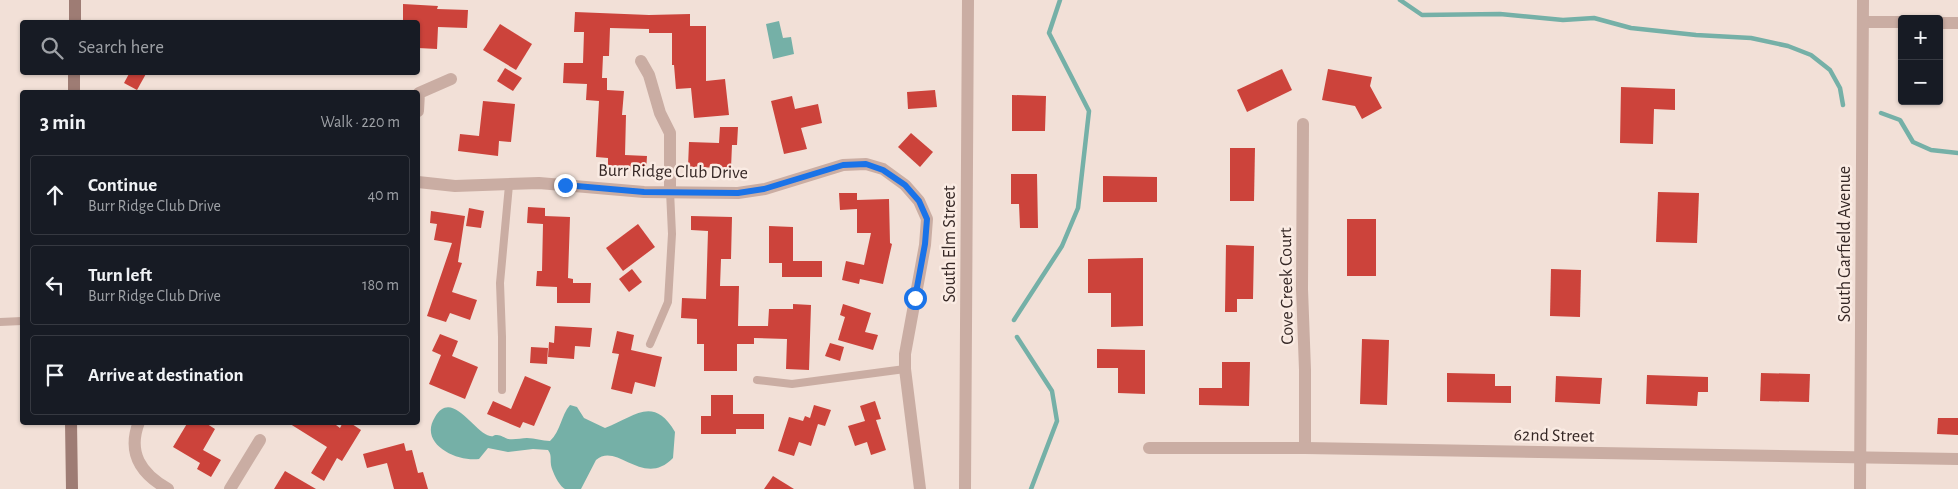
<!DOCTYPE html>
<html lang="en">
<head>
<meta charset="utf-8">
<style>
  :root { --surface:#171b24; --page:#20242c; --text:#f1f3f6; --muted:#9ea1a6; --line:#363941 }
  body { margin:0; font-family:"Alegreya Sans",sans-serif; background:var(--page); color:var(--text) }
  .controls { position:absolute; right:15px; top:15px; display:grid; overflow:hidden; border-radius:5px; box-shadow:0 1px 4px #0004 }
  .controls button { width:45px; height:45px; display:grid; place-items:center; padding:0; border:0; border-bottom:1px solid var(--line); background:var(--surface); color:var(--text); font:25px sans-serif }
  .stop { position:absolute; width:15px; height:15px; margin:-11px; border:4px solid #1a73e8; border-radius:50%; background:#fff }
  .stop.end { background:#1a73e8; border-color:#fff; box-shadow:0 1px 5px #0008 }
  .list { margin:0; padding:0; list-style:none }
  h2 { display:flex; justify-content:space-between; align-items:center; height:65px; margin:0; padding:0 20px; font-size:21px }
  h2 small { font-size:16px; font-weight:400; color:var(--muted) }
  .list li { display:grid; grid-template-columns:32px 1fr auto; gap:15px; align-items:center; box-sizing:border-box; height:80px; margin:0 10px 10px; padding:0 10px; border:1px solid var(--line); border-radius:5px }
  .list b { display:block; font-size:19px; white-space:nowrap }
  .list p { margin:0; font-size:16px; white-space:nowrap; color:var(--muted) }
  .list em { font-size:16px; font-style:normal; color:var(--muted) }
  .icon { flex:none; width:28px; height:28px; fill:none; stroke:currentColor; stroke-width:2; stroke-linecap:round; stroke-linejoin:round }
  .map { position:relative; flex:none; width:1958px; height:489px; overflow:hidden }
  .search { position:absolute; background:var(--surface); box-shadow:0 1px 4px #0004; left:20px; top:20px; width:400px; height:55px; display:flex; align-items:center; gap:12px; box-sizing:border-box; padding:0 18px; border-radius:5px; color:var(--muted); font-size:19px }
  .panel { position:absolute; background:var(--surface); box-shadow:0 1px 4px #0004; left:20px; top:90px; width:400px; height:335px; border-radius:5px }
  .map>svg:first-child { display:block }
  .water { fill:#75b0a7 }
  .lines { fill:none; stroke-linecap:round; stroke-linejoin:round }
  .stream { stroke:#75b0a7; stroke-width:4.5 }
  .building { fill:#cc433b }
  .service { stroke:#caada3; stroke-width:8 }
  .minor { stroke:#caada3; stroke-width:12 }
  .tertiary { stroke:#caada3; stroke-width:12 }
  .secondary { stroke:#9e7c74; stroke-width:12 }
  .route { stroke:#1a73e8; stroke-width:6 }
  .labels { text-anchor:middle; stroke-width:5; stroke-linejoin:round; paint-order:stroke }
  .street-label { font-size:18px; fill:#352725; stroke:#faebe3 }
</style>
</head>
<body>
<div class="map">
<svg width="1958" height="489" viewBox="0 0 1958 489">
  <rect width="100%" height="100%" fill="#f2e0d7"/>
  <g class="water">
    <polygon points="779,21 783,38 791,37 794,54 773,59 766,24"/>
    <path d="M570,405L577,407L584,418L605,428C633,418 653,394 675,432L673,458C643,489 617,441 596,460L581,489C576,489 569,489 565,489C559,486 552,471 551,465C550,459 552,455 548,450L533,449L508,452L488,448L479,459C457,462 418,444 435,417C452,388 474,433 490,436C496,437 491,435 497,435C501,435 505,438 508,439C515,440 521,438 527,438C535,438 542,441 550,441C561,431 561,415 570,405Z"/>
  </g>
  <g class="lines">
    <g class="stream">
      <polyline points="1400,0 1422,15 1500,14 1563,20 1594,18 1631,28 1696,35 1751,38 1788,46 1811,55 1830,70 1840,88 1843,105"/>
      <polyline points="1881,113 1900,120 1913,142 1931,150 1958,153"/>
      <polyline points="1014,320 1062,246 1078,208 1089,111 1049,33 1060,0"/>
      <polyline points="1017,337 1052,391 1057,421 1031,489"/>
    </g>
  </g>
  <g class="building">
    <polygon points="403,4 438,6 437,9 468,10 467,28 438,27 437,49 418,48 418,22 403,22"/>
    <polygon points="575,12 649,15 690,14 690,26 706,26 706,81 725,79 729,115 694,118 691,88 676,89 674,65 672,65 672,33 649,33 649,29 610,28 609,56 603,56 602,78 607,78 607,90 624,91 622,115 626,115 625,155 647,156 646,171 608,170 608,158 596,157 599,101 586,100 587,84 563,83 564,63 583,63 584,32 574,32"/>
    <polygon points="500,24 532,44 516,70 483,50"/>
    <polygon points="505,68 522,78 513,91 497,81"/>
    <polygon points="1282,69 1292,90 1247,112 1237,90"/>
    <polygon points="1328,69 1372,77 1370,86 1382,108 1362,119 1355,106 1322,100"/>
    <polygon points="130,72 147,72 137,90 124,83"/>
    <polygon points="1621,87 1675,89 1675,110 1654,109 1653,144 1620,143"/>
    <polygon points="935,90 937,107 908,109 907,92"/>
    <polygon points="1012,95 1046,96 1045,131 1012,131"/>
    <polygon points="792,96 795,109 818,104 822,123 801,128 807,149 784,154 771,101"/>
    <polygon points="483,101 515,104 511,142 499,141 498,156 458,151 460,134 479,136"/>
    <polygon points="720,127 738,127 737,145 732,145 731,168 688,167 689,142 719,143"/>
    <polygon points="911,133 933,152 920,167 898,147"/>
    <polygon points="1230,148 1255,148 1254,201 1230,201"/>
    <polygon points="1011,174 1037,174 1038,228 1020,228 1019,204 1011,204"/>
    <polygon points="1103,176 1157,177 1157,202 1103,202"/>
    <polygon points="1658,192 1699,193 1697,243 1656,242"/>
    <polygon points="839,193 857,193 857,200 889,199 890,243 892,244 883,284 860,279 859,284 842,280 846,261 864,265 871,233 857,233 857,209 840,210"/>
    <polygon points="528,207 545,208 545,216 570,217 568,278 573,279 573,283 591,283 590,303 557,303 557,287 536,286 537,271 542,271 543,224 527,223"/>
    <polygon points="469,208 484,211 481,228 466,226"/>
    <polygon points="431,211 465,216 458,262 462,263 452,292 477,300 470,320 450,313 446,322 427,316 452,243 434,240 437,224 430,223"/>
    <polygon points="691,216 732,217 731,259 721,259 720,286 739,286 738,326 768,326 769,309 793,309 793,304 811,305 809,370 786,369 787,339 754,338 754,344 737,344 737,371 704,371 704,344 697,344 697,319 681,318 682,298 706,299 708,231 691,230"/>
    <rect x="1347" y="219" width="29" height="57"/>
    <polygon points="638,224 655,247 623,271 606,248"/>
    <polygon points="769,226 793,227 793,261 822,261 822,277 782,277 782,263 769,263"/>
    <polygon points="1226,245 1254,246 1253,299 1237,299 1237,312 1225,312"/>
    <polygon points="1143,258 1143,326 1111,327 1111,293 1088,293 1088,259"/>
    <polygon points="632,269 642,282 629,292 619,279"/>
    <polygon points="1551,269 1581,270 1580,317 1550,316"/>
    <polygon points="843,304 871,313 865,332 878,335 873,350 838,340 845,317 840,315"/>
    <polygon points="555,326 592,328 590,347 575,346 574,359 548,357 549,342 554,343"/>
    <polygon points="617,331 634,335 631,350 662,357 655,387 635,382 632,394 611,389 619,354 612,353"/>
    <polygon points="440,334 458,341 452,356 478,367 465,399 429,384 441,355 432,351"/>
    <polygon points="1362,339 1389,340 1387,405 1360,404"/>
    <polygon points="830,343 844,347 840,361 825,356"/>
    <polygon points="531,347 548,348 547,364 530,363"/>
    <polygon points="1097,349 1145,350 1145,394 1118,393 1118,368 1097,368"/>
    <polygon points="1222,362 1250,362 1249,406 1199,405 1199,388 1222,388"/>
    <polygon points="1447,373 1495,374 1495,386 1511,386 1511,403 1447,402"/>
    <polygon points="1761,373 1810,374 1809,402 1760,401"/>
    <polygon points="1647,375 1708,377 1708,392 1698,392 1697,406 1646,404"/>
    <polygon points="525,376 551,387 534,426 523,422 520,428 487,414 493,401 511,409"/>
    <polygon points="1556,376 1602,378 1600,404 1555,402"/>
    <polygon points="711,395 733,395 733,414 764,414 764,429 736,429 736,434 701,434 701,416 711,416"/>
    <polygon points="875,401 881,419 876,420 886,450 871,455 867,442 855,446 848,426 865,421 860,406"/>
    <polygon points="814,405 831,410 825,426 818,424 811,446 799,442 794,456 778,451 789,417 803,421 805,416 810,418"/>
    <polygon points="1938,418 1958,418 1958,435 1937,434"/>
    <polygon points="188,422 204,422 215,429 203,450 221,460 211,477 197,469 200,463 173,447"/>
    <polygon points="287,422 332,422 340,428 343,422 349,422 361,430 342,461 337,458 324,481 311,473 327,447"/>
    <polygon points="404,443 406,451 412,450 418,473 423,472 428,489 394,489 387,463 367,468 363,454"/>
    <polygon points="285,471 316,489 274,489"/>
    <polygon points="773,476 794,489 764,489"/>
  </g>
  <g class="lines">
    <g class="service">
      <polyline points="0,322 22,321"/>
      <polyline points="650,344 668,302 672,234 670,191"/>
      <polyline points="757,380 792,384 905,369"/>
      <polyline points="502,390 502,337 500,283 509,185"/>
    </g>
    <g class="minor">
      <polyline points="1863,22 1902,22"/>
      <polyline points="1939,23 1958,23"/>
      <polyline points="641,61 649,75 660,113 670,133 670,191"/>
      <polyline points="418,111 419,93 451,79"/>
      <polyline points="1303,124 1302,289 1305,370 1305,448"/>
      <polyline points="418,182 455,186 539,183 644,192 738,193 765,189 843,165 866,164 883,169 905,185 919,201 927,219 925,245 905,354 905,369 920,489"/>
      <path d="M139,422C127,453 141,474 168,489"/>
      <polyline points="1149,448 1305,448 1958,459"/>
      <polyline points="230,489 260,440"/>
      <polyline points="965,489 968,0"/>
    </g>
    <polyline class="tertiary" points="1860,489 1863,0"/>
    <g class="secondary">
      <polyline points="75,22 75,0"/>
      <polyline points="74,92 74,72"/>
      <polyline points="71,422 72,489"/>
    </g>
  </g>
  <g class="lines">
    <polyline class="route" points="565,185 644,192 738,193 764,189 843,165 866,164 883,170 905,185 919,201 927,219 925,244 915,298"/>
  </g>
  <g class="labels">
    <g class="street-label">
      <text transform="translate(673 171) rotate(1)" y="6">Burr Ridge Club Drive</text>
      <text transform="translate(949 244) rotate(-90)" y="6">South Elm Street</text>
      <text transform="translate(1844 244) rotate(-90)" y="6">South Garfield Avenue</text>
      <text transform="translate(1286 286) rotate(-91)" y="6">Cove Creek Court</text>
      <text transform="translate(1554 435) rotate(1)" y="6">62nd Street</text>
    </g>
  </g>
</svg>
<div class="controls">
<button>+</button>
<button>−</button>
</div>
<div class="stop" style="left:915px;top:298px"></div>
<div class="stop end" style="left:565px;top:185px"></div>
<div class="search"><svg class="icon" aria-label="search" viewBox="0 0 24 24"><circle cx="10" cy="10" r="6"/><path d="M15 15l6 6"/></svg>Search here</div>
<section class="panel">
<h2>3 min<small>Walk · 220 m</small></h2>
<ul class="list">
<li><svg class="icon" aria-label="ahead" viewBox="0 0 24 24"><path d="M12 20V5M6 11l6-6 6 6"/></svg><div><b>Continue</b><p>Burr Ridge Club Drive</p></div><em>40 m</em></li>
<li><svg class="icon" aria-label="left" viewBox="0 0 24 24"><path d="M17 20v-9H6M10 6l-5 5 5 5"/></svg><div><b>Turn left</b><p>Burr Ridge Club Drive</p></div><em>180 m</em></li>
<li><svg class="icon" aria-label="arrive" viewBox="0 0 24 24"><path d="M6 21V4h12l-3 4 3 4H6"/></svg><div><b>Arrive at destination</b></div></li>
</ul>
</section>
</div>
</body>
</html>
